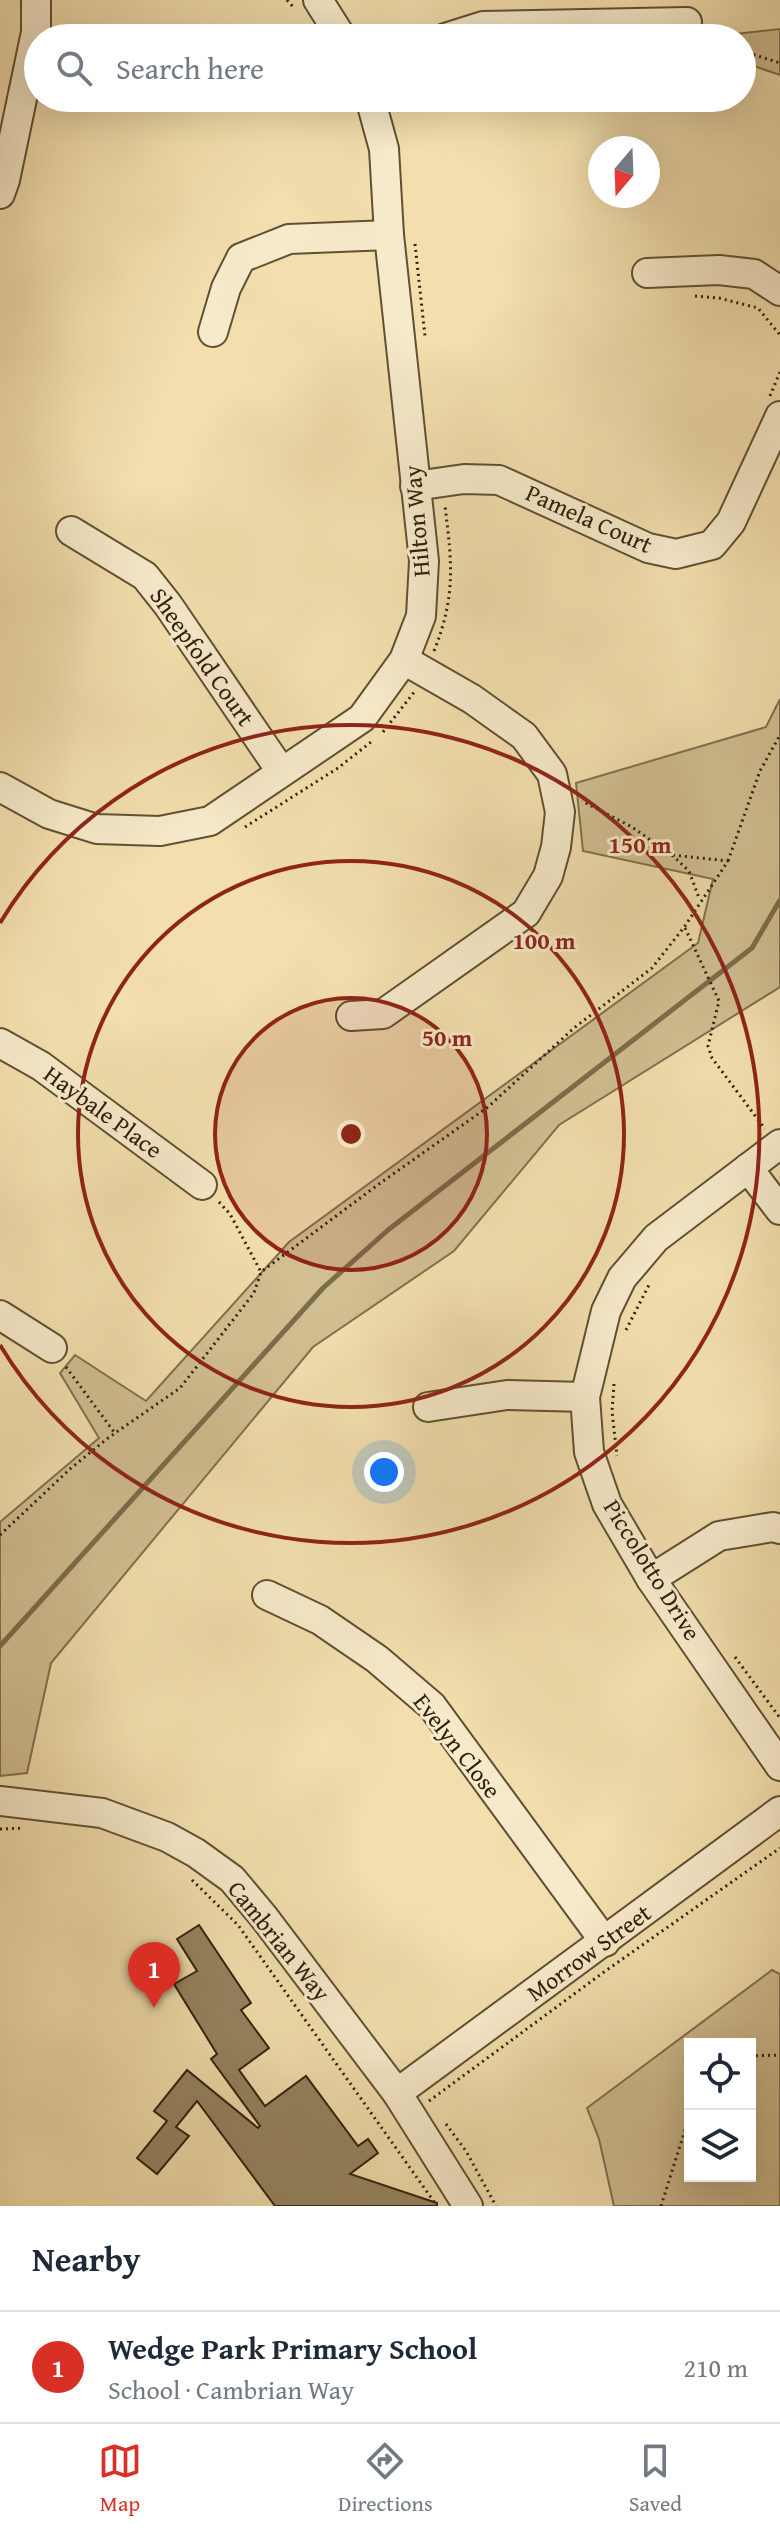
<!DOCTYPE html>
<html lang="en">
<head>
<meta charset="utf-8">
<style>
  :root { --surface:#fff; --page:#f2f2f3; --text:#1f2937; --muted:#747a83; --line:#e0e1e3; --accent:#d93025 }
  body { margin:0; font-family:"Gentium Book Plus",serif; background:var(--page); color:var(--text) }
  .controls { position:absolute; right:24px; bottom:24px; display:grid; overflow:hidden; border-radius:0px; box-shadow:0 8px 32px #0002 }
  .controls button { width:72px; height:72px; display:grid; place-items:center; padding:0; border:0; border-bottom:2px solid var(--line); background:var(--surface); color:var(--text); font:40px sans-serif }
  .compass { position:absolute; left:588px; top:136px; width:72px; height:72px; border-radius:50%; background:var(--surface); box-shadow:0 8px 32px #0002; rotate:199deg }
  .you { position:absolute; left:384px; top:1472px; width:28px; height:28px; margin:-20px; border:6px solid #fff; border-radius:50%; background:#1a73e8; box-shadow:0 0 0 12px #1a73e833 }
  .badge { display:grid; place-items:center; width:52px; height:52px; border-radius:50%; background:var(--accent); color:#fff; font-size:26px; font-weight:700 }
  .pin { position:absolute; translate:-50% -66px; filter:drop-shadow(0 2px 4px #0008) }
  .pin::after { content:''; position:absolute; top:42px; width:28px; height:24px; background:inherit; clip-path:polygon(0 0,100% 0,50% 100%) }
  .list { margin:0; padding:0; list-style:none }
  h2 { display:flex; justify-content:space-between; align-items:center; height:104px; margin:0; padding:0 32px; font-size:34px }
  h2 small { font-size:26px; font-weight:400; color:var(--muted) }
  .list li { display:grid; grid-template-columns:52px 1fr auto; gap:24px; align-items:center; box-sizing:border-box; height:112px; padding:0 32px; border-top:2px solid var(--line) }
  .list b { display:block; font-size:30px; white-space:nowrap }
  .list p { margin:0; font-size:26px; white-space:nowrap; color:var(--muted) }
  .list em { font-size:26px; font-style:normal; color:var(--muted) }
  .icon { flex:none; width:44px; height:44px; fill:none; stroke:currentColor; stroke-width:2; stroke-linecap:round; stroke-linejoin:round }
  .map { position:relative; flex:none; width:780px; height:2206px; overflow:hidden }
  .search { position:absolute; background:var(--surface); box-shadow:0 8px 32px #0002; left:24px; right:24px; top:24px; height:88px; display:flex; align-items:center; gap:20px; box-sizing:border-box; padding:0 28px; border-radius:44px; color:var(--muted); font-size:30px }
  .sheet { height:216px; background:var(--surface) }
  nav { display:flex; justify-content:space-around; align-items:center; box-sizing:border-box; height:112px; border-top:2px solid var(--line); background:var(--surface); font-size:22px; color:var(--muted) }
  nav a { display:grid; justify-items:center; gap:4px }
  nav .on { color:var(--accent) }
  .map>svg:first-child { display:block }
  .green { fill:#d1bf92; stroke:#80704f; stroke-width:2; fill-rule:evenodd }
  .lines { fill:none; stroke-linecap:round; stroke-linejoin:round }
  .stream { stroke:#7c6c4c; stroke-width:5 }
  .building { fill:#948360; stroke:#2f200c; stroke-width:2 }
  .minor-casing { stroke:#605034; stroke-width:32 }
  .path { stroke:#2f200c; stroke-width:3; stroke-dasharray:2 4; stroke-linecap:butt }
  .minor { stroke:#f7eaca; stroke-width:28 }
  .ring { fill:none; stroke:#8f2418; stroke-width:4 }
  .labels { text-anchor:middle; stroke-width:6; stroke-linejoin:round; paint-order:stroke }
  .street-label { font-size:24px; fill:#2f200c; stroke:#f7eaca }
  .centre { fill:#8f2418; stroke:#f7eaca; stroke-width:4 }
  .ring-label { font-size:24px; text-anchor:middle; font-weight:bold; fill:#8f2418; stroke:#f7eaca; stroke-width:6; stroke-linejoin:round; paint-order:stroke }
</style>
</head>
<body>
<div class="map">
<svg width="780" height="2206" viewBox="0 0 780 2206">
  <rect width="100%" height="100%" fill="#f2dfad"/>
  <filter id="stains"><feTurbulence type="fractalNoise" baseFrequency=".0025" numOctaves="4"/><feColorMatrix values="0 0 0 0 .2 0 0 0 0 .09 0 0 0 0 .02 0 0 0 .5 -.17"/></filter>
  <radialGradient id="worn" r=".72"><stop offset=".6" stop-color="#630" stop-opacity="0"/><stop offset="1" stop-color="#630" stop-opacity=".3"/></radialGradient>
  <g class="green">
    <polygon points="780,29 780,75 742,62 742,38 718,38 718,36"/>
    <polygon points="780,699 780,987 559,1125 454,1251 313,1347 51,1663 27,1773 0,1776 0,1522 99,1438 60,1373 75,1355 146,1401 289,1242 698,943 713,879 583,851 576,783 766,727"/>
    <path d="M772,1970L780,1974V2206H614L599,2139L587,2108ZM750,2044V2176H690V2044Z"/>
  </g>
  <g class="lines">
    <polyline class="stream" points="0,1646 323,1288 388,1230 752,948 780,900"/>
  </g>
  <polygon class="building" points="199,1925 251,2003 241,2010 269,2048 239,2070 265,2106 306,2076 358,2146 368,2139 378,2153 350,2174 437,2203 437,2206 275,2206 197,2101 176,2127 189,2136 157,2174 137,2158 167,2121 154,2111 187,2070 258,2128 260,2126 211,2059 217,2054 174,1984 197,1971 177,1939"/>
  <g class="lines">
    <defs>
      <g id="minor">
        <polyline points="318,0 342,38"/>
        <polyline points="445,38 483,26 687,22"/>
        <polyline points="0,194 5,180 36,32 36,0"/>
        <polyline points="647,273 719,270 754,274 780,291"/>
        <polyline points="213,332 226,288 241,258 289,239 389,235"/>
        <polyline points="415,486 464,479 499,480 648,548 676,554 712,545 731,522 780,416"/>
        <polyline points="71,531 145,576 168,605 281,771"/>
        <polyline points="0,787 49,814 97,829 160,831 210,821 362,718 404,660 421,616 424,561 389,235 384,149 370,98"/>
        <polyline points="351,1016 383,1014 526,913 548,876 556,847 560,812 552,774 524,736 472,699 404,660"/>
        <polyline points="0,1043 41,1066 202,1185"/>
        <polyline points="780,1144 656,1238 622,1278 606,1311 585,1397 589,1452 607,1504 651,1579 780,1766"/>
        <polyline points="748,1168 780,1210"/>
        <polyline points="0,1315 52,1348"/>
        <polyline points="428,1407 507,1395 585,1397"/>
        <polyline points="651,1579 719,1536 773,1527 780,1529"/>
        <polyline points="267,1595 320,1620 377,1659 432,1706 605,1942"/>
        <polyline points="0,1801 102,1813 167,1837 196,1853 232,1879 263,1916 397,2093 468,2206"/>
        <polyline points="397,2093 780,1811"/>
      </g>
    </defs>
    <use href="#minor" class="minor-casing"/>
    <g class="path">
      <polyline points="287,0 295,9"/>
      <polyline points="742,51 780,63"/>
      <polyline points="415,244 425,336"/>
      <polyline points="695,296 719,298 758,308 780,335"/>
      <polyline points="770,396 780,372"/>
      <path d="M434,651C456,596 452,563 445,506"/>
      <polyline points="383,732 415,691"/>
      <polyline points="245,827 338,768 371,742"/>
      <polyline points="672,855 689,871 699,898"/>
      <polyline points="728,861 760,771 780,735"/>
      <polyline points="685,928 719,1001 708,1046 712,1058 765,1129"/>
      <polyline points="219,1202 230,1214 261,1272"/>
      <polyline points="626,1330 650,1283"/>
      <polyline points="66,1367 114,1432"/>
      <polyline points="614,1384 612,1411 617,1456"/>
      <polyline points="0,1535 70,1469 108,1438 180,1388 254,1293 261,1272 379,1184 488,1107 574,1028 652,968 685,926 728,861 672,855 632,827 582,801"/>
      <polyline points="735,1657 780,1718"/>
      <polyline points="0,1829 24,1828"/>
      <polyline points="192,1880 238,1925 437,2206"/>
      <polyline points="750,2056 780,2055"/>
      <polyline points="429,2101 604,1972 780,1848"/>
      <polyline points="446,2124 466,2151 496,2206"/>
      <polyline points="661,2206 685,2130 690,2125"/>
    </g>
    <use href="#minor" class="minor"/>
  </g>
  <circle cx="351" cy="1134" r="136" fill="#8f2418" fill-opacity=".12"/>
  <g class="ring">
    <circle cx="351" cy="1134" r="136"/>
    <circle cx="351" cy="1134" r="273"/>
    <path d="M0 923A409 409 0 1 1 0 1345"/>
  </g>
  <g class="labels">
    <g class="street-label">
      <text transform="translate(589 519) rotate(24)" y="8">Pamela Court</text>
      <text transform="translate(417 521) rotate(-95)" y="8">Hilton Way</text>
      <text transform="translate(202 657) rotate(55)" y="8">Sheepfold Court</text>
      <text transform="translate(103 1112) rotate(36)" y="8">Haybale Place</text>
      <text transform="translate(652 1570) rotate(58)" y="8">Piccolotto Drive</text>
      <text transform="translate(457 1746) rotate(52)" y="8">Evelyn Close</text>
      <text transform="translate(279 1941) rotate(51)" y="8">Cambrian Way</text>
      <text transform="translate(589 1953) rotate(-36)" y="8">Morrow Street</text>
    </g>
  </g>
  <circle cx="351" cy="1134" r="12" class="centre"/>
  <g class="ring-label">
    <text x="640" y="853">150 m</text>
    <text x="544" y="949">100 m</text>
    <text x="447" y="1046">50 m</text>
  </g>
  <rect width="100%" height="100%" filter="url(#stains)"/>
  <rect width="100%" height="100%" fill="url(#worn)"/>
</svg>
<div class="controls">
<button><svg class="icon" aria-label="locate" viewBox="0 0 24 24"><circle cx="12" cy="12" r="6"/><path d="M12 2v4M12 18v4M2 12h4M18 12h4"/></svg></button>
<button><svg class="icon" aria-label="layers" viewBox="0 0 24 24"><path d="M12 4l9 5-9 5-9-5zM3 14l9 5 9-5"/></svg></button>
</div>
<svg class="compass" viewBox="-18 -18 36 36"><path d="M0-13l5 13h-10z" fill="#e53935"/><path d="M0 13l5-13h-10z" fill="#747a83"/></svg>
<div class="you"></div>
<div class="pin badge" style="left:154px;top:2008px">1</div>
<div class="search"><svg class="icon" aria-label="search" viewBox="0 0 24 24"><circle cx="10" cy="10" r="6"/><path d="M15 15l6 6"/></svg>Search here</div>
</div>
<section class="sheet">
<h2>Nearby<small></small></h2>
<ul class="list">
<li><span class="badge">1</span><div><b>Wedge Park Primary School</b><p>School · Cambrian Way</p></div><em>210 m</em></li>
</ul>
</section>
<nav>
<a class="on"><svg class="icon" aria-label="map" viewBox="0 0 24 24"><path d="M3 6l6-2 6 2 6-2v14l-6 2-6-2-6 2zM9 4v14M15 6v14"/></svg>Map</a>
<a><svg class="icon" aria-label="directions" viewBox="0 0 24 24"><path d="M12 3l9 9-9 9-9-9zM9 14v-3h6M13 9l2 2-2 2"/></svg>Directions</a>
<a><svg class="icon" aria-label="saved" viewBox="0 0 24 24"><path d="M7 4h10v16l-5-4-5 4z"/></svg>Saved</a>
</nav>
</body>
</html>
